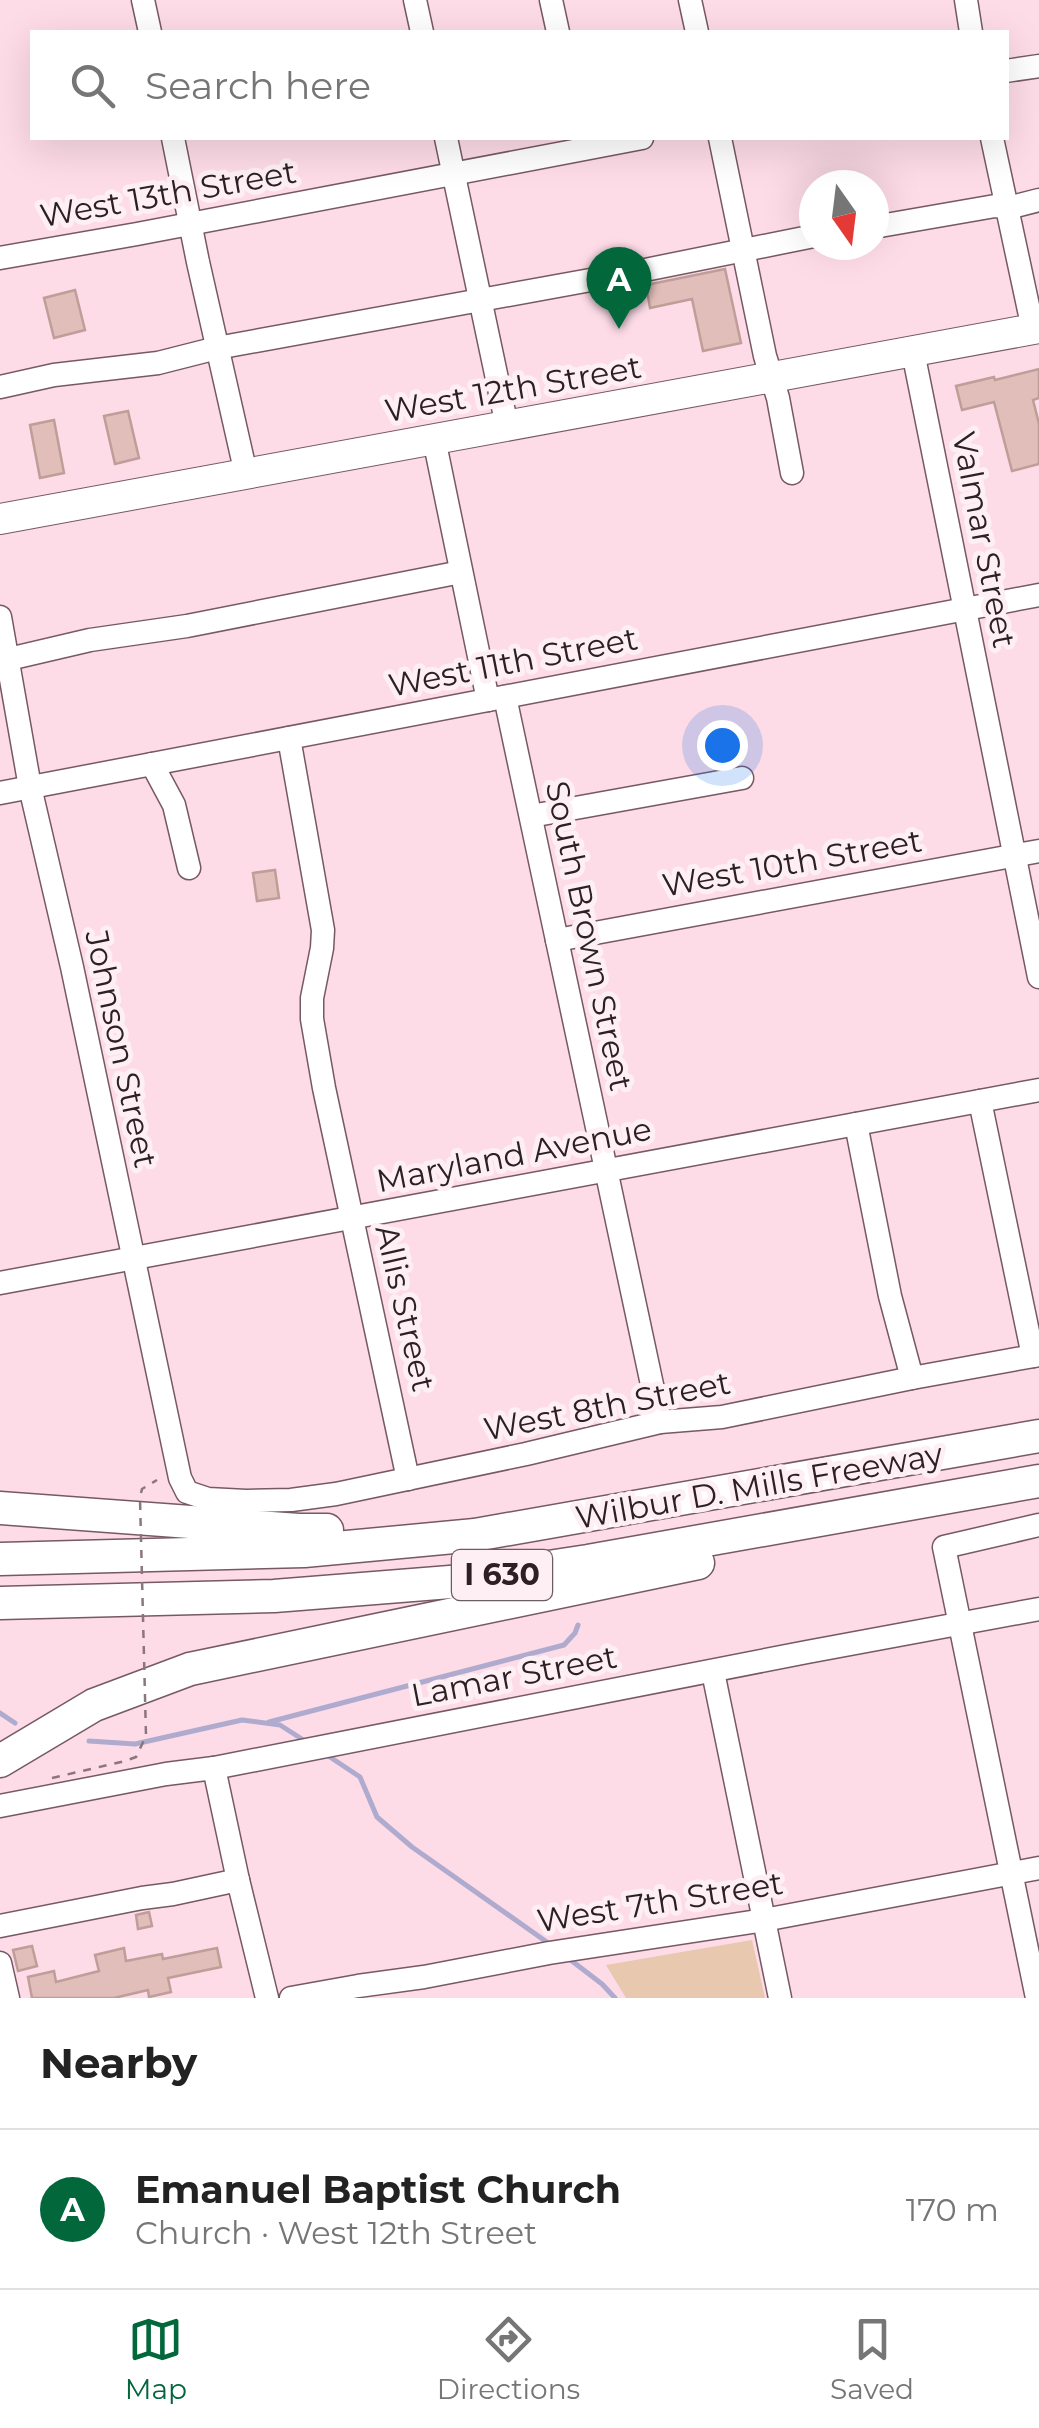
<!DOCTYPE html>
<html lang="en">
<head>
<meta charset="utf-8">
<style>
  :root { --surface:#fff; --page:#f6f6f6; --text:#222; --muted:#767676; --line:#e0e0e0; --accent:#02673b }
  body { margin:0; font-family:Montserrat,sans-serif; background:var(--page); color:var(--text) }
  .compass { position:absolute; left:799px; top:170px; width:90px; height:90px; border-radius:50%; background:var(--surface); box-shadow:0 10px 40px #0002; rotate:166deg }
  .you { position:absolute; left:722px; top:745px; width:35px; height:35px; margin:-25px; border:8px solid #fff; border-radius:50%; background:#1a73e8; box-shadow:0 0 0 15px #1a73e833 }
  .badge { display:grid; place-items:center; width:65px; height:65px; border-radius:50%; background:var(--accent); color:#fff; font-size:32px; font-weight:700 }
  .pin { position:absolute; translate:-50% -82px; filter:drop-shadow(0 2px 5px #0008) }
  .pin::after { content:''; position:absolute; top:52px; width:35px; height:30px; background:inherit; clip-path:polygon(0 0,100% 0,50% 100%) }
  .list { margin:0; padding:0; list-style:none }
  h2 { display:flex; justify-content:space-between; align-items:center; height:130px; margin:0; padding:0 40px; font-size:42px }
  h2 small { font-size:32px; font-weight:400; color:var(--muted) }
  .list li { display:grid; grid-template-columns:65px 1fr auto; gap:30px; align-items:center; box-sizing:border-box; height:160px; padding:0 40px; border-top:2px solid var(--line) }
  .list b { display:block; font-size:38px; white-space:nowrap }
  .list p { margin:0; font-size:32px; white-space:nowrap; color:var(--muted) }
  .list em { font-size:32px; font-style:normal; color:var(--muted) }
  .icon { flex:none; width:55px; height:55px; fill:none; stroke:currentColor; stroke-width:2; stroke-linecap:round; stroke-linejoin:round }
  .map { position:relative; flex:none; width:1039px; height:1998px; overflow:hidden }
  .search { position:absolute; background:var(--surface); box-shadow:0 10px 40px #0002; left:30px; right:30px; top:30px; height:110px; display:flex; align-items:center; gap:25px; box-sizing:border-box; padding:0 35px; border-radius:0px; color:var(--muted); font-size:38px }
  .sheet { height:290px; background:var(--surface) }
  nav { display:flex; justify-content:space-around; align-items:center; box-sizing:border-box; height:140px; border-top:2px solid var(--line); background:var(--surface); font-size:28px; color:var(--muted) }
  nav a { display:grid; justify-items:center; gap:5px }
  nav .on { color:var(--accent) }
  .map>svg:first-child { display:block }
  .green { fill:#e8c8af }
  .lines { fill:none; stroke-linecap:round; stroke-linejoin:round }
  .stream { stroke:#afabce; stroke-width:5 }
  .building { fill:#e1beb9; stroke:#bf9d98; stroke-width:2.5 }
  .minor-casing { stroke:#765963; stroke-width:25 }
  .major-casing { stroke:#765963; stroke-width:32 }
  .highway-casing { stroke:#765963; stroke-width:35 }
  .path { stroke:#8c767d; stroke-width:2.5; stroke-dasharray:8 8; stroke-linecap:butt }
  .minor { stroke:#fff; stroke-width:22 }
  .major { stroke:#fff; stroke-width:30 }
  .highway { stroke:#fff; stroke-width:32 }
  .path-bridge { stroke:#8c767d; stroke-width:2.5; stroke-dasharray:8 8; stroke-linecap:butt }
  .labels { text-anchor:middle; stroke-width:10; stroke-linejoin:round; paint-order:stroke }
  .shield { fill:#fdeff3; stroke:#6b5e62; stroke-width:2.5 }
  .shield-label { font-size:30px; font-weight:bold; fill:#2c2024 }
  .street-label { font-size:32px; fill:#2c2024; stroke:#fdeff3 }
</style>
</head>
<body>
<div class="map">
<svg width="1039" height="1998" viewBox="0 0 1039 1998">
  <rect width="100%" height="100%" fill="#fddbe7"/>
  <polygon class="green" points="752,1940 765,1998 626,1998 606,1965"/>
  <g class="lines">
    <g class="stream">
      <polyline points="0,1713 15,1723"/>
      <polyline points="269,1722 564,1645 575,1633 578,1625"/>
      <polyline points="89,1741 135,1744 242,1720 280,1725 305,1741"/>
      <polyline points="327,1755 360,1777 377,1817 412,1847 551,1945"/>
      <polyline points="568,1958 602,1984 615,1998"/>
    </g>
  </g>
  <g class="building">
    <polygon points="725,269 741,343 703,351 692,299 650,308 646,285"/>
    <polygon points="75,290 85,330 54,338 44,298"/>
    <polygon points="1039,369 1039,398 1033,400 1039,424 1039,464 1012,471 994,402 962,410 956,386 994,377 995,380"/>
    <polygon points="128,411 139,458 115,464 104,416"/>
    <polygon points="54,420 64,473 40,478 30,425"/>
    <polygon points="275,870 279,898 257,901 253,873"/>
    <polygon points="149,1912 152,1926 138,1929 136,1915"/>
    <polygon points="32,1946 37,1966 18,1971 13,1950"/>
    <polygon points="124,1948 126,1961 162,1954 163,1959 217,1948 221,1967 168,1978 171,1992 149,1997 148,1990 114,1998 32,1998 28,1977 54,1971 56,1982 99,1971 95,1955"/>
  </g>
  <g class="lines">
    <defs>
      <g id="minor">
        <polyline points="143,0 150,32"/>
        <polyline points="415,0 422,32"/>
        <polyline points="551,0 558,32"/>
        <polyline points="690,0 697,32"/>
        <polyline points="966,0 971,32"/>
        <polyline points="1006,71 1039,66"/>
        <polyline points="173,138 198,262 246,474"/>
        <polyline points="446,138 507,426"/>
        <polyline points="720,138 765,356 778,398 792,473"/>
        <polyline points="992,138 1033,329"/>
        <polyline points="874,227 995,206 1008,208 1039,200"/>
        <polyline points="0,258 137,234 642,138"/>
        <polyline points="913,352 1039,977"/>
        <polyline points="0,387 54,375 158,363 217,348 640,271 814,236"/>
        <polyline points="434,439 488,700"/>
        <polyline points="0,617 30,787 72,967 180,1478 187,1492 208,1499 246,1501 291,1500 336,1494 526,1454 660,1422 722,1417 912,1378 1039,1355"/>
        <polyline points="0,661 90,640 187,626 461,572"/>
        <polyline points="505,697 660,1422"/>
        <polyline points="289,738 323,930 322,948 312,998 312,1019 324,1088 408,1479"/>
        <polyline points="152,764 174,805 189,868"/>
        <polyline points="0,793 1039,595"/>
        <polyline points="531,816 742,778"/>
        <polyline points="557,940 1039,851"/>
        <polyline points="980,1101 1033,1356"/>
        <polyline points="856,1124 890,1296 912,1378"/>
        <polyline points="0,1283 1039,1090"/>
        <polyline points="713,1672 780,1998"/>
        <polyline points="214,1768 238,1880 267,1998"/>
        <polyline points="0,1806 166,1774 214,1768 807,1652 1039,1609"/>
        <polyline points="0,1926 142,1898 173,1894 238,1880"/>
        <polyline points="0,1963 8,1998"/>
        <polyline points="291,1998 358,1986 424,1977 549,1953 764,1920 1039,1868"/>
        <polyline points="1037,1998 944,1547 1039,1525"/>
      </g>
      <polyline id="major" points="0,519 1039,328"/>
      <g id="highway">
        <polyline points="0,1508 299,1530 327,1530"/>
        <polyline points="0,1559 304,1551 475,1535 1039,1436"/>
        <polyline points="0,1603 274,1596 450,1582 588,1561 1039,1481"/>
        <polyline points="0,1761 94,1705 190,1669 698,1563"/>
      </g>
    </defs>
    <use href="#minor" class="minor-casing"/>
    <use href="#major" class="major-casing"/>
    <use href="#highway" class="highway-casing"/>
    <polyline class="path" points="141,1493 142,1489 157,1480"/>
    <use href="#minor" class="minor"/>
    <use href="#major" class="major"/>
    <use href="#highway" class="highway"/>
    <polyline class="path-bridge" points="52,1778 125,1761 136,1757 146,1736 140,1499"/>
  </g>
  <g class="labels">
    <rect class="shield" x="452" y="1550" width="100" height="50" rx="8"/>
    <g class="shield-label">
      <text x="502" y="1585">I 630</text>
    </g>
    <g class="street-label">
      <text transform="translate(168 194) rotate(-10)" y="11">West 13th Street</text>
      <text transform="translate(513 389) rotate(-10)" y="11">West 12th Street</text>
      <text transform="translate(984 540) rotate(79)" y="11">Valmar Street</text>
      <text transform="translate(513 662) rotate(-11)" y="11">West 11th Street</text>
      <text transform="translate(792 863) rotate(-10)" y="11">West 10th Street</text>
      <text transform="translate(589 936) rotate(78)" y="11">South Brown Street</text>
      <text transform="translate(121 1049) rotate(78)" y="11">Johnson Street</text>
      <text transform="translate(514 1155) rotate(-11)" y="11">Maryland Avenue</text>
      <text transform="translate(405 1308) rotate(77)" y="11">Allis Street</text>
      <text transform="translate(607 1406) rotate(-11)" y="11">West 8th Street</text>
      <text transform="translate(759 1486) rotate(-10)" y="11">Wilbur D. Mills Freeway</text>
      <text transform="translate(514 1676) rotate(-11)" y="11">Lamar Street</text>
      <text transform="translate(660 1902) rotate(-9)" y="11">West 7th Street</text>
    </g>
  </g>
</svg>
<svg class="compass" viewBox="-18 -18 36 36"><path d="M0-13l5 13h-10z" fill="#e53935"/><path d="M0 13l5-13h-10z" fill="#767676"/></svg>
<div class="you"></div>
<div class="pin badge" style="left:619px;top:329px">A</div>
<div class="search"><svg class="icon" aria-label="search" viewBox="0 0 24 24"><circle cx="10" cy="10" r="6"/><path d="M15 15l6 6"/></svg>Search here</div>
</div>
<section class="sheet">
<h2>Nearby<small></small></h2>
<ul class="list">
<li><span class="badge">A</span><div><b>Emanuel Baptist Church</b><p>Church · West 12th Street</p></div><em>170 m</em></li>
</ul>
</section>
<nav>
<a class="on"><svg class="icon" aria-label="map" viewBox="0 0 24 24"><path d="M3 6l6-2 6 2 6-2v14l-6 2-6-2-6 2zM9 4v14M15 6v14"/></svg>Map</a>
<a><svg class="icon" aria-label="directions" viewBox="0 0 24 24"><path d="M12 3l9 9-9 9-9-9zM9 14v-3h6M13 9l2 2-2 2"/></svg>Directions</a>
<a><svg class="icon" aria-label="saved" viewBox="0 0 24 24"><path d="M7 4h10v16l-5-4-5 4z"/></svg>Saved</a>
</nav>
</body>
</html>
